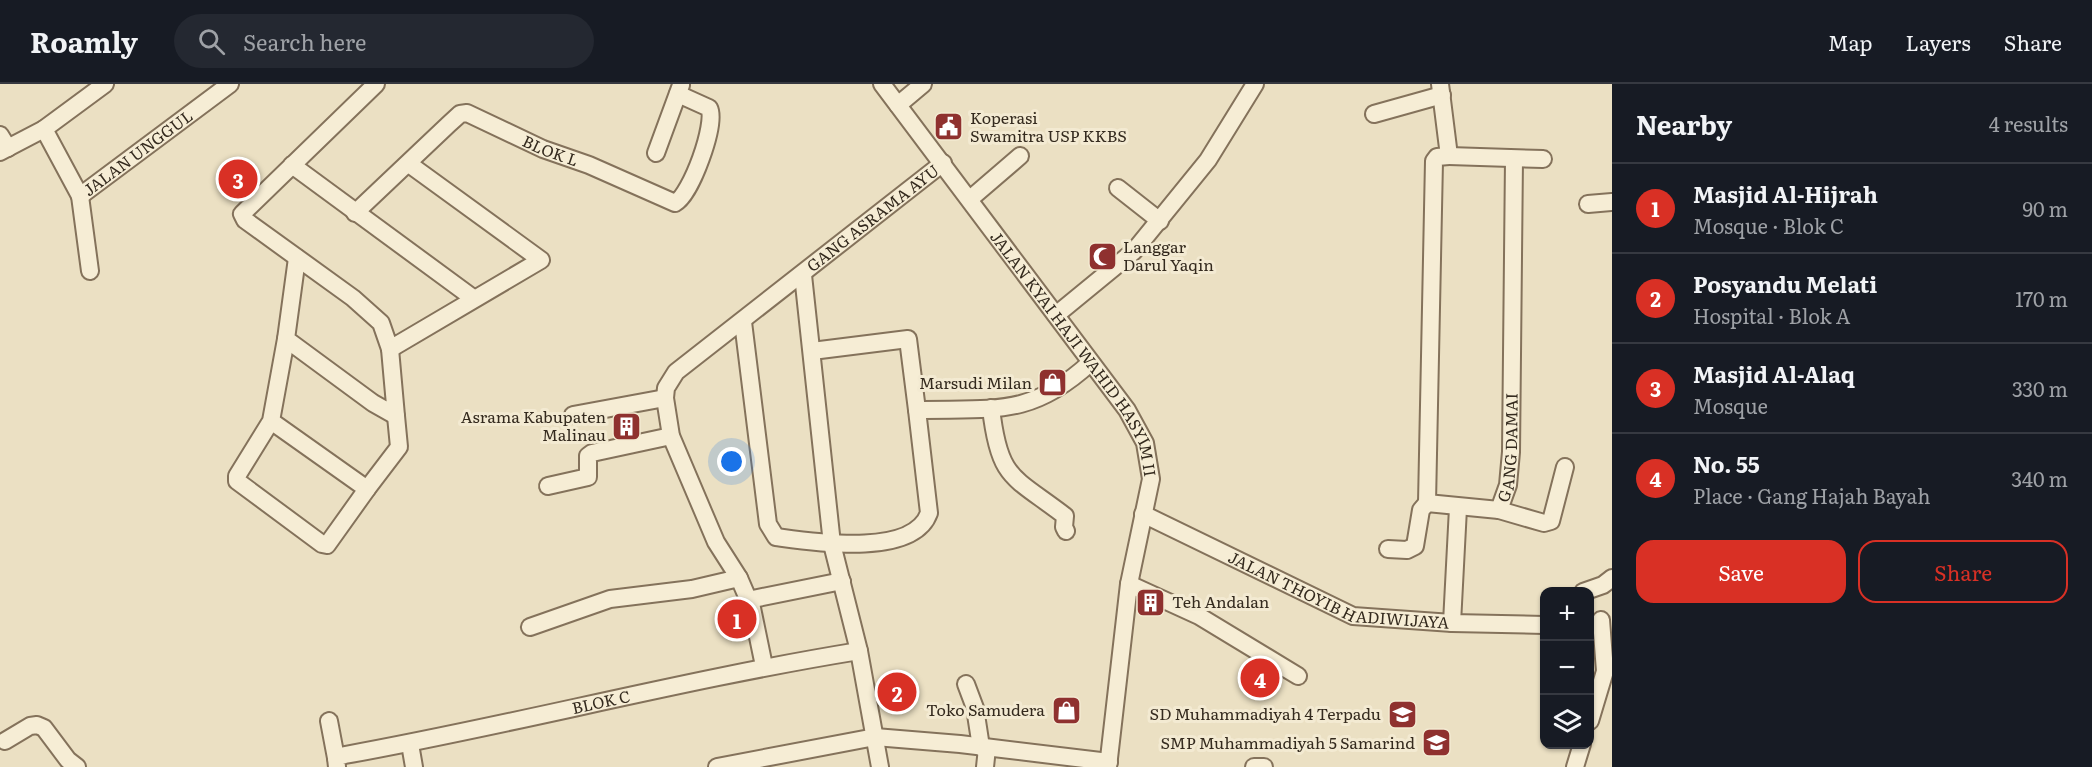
<!DOCTYPE html>
<html lang="en">
<head>
<meta charset="utf-8">
<style>
  :root { --surface:#171b24; --page:#242831; --text:#f1f3f6; --muted:#9ea1a6; --line:#363941; --accent:#d93025 }
  body { margin:0; font-family:Literata,serif; background:var(--page); color:var(--text) }
  .controls { position:absolute; right:18px; bottom:18px; display:grid; overflow:hidden; border-radius:12px; box-shadow:0 2px 4px #0004 }
  .controls button { width:54px; height:54px; display:grid; place-items:center; padding:0; border:0; border-bottom:2px solid var(--line); background:var(--surface); color:var(--text); font:30px sans-serif }
  .you { position:absolute; left:732px; top:378px; width:21px; height:21px; margin:-15px; border:4px solid #fff; border-radius:50%; background:#1a73e8; box-shadow:0 0 0 9px #1a73e833 }
  .badge { display:grid; place-items:center; width:39px; height:39px; border-radius:50%; background:var(--accent); color:#fff; font-size:20px; font-weight:700 }
  .pin { position:absolute; translate:-50% -50%; border:3px solid #fff; box-shadow:0 2px 6px #0006 }
  .list { margin:0; padding:0; list-style:none }
  h2 { display:flex; justify-content:space-between; align-items:center; height:78px; margin:0; padding:0 24px; font-size:26px }
  h2 small { font-size:20px; font-weight:400; color:var(--muted) }
  .list li { display:grid; grid-template-columns:39px 1fr auto; gap:18px; align-items:center; box-sizing:border-box; height:90px; padding:0 24px; border-top:2px solid var(--line) }
  .list b { display:block; font-size:22px; white-space:nowrap }
  .list p { margin:0; font-size:20px; white-space:nowrap; color:var(--muted) }
  .list em { font-size:20px; font-style:normal; color:var(--muted) }
  .actions { display:flex; gap:12px; padding:18px 24px }
  .actions a { flex:1; padding:14px 0; border:2px solid var(--accent); border-radius:18px; text-align:center; font-size:21px; color:var(--accent) }
  .actions .main { background:var(--accent); color:#fff }
  .icon { flex:none; width:33px; height:33px; fill:none; stroke:currentColor; stroke-width:2; stroke-linecap:round; stroke-linejoin:round }
  .map { position:relative; flex:none; width:1612px; height:683px; overflow:hidden }
  header { display:flex; align-items:center; gap:36px; box-sizing:border-box; height:84px; padding:0 30px; background:var(--surface); border-bottom:2px solid var(--line) }
  header strong { font-size:28px }
  nav { display:flex; gap:33px; margin-inline-start:auto; font-size:21px }
  .search { width:420px; height:54px; background:var(--page); display:flex; align-items:center; gap:15px; box-sizing:border-box; padding:0 21px; border-radius:33px; color:var(--muted); font-size:22px }
  main { display:flex }
  aside { flex:1; background:var(--surface) }
  .map>svg:first-child { display:block }
  .lines { fill:none; stroke-linecap:round; stroke-linejoin:round }
  .minor-casing { stroke:#84725b; stroke-width:20 }
  .minor { stroke:#f6edd5; stroke-width:16 }
  .labels { text-anchor:middle; stroke-width:6; stroke-linejoin:round; paint-order:stroke }
  .poi-label { font-size:16px; fill:#342a1e; stroke:#f3ead2; text-anchor:end }
  .street-label { font-size:16px; fill:#342a1e; stroke:#f3ead2 }
</style>
</head>
<body>
<header>
<strong>Roamly</strong>
<div class="search"><svg class="icon" aria-label="search" viewBox="0 0 24 24"><circle cx="10" cy="10" r="6"/><path d="M15 15l6 6"/></svg>Search here</div>
<nav><a>Map</a><a>Layers</a><a>Share</a></nav>
</header>
<main>
<div class="map">
<svg width="1612" height="683" viewBox="0 0 1612 683">
  <rect width="100%" height="100%" fill="#ebe0c3"/>
  <g class="lines">
    <defs>
      <g id="minor">
        <path id="s1" d="M105,0L44,45L80,112L230,0"/>
        <polyline points="376,0 242,130 245,136 353,214 381,239 390,265 541,176 409,80"/>
        <path id="s2" d="M882,0L1127,326L1145,359L1151,395L1129,500L1108,683"/>
        <path id="s3" d="M1440,0L1449,72L1437,73L1434,77L1427,419L1499,426L1508,401L1511,368L1514,75"/>
        <polyline points="898,21 923,0"/>
        <polyline points="1374,30 1442,11"/>
        <polyline points="0,51 8,64"/>
        <polyline points="0,68 44,45"/>
        <polyline points="656,69 681,1"/>
        <polyline points="1449,72 1543,75"/>
        <polyline points="292,81 473,214"/>
        <polyline points="1118,104 1160,137"/>
        <polyline points="80,112 90,187"/>
        <polyline points="970,115 1020,72"/>
        <polyline points="1588,120 1612,118"/>
        <path id="s4" d="M355,129L449,40L460,30L467,29L543,65L589,81L675,119C691,111 717,39 709,24L678,10"/>
        <polyline points="297,174 286,255 373,319 396,332 390,265"/>
        <polyline points="803,191 832,460 859,567 880,683"/>
        <polyline points="1056,231 1134,167 1208,76 1255,0"/>
        <path d="M743,238L768,440L776,453C813,458 913,474 929,429L917,326C993,324 1030,334 1090,279"/>
        <polyline points="812,267 908,255 917,326"/>
        <path d="M991,324C999,396 1013,392 1065,432L1064,443L1066,447"/>
        <polyline points="573,331 665,314"/>
        <polyline points="271,337 367,405 327,461 322,460 237,397 237,392 271,337 286,255"/>
        <polyline points="548,402 588,393 588,372 592,369 671,352"/>
        <polyline points="367,405 399,363 396,332"/>
        <polyline points="1499,426 1544,439 1551,437 1565,383"/>
        <path id="s5" d="M1143,430L1353,532L1452,539L1544,541"/>
        <polyline points="1388,465 1407,466 1415,462 1421,426 1427,419"/>
        <polyline points="1129,500 1199,532 1298,592"/>
        <polyline points="1583,508 1603,501 1612,494"/>
        <polyline points="748,516 842,497"/>
        <polyline points="1452,539 1458,424"/>
        <polyline points="530,543 610,515 692,505 739,494"/>
        <path id="s6" d="M764,582L752,524L739,494L716,458L671,352L665,314L666,304L676,288L943,79"/>
        <polyline points="966,600 975,624 981,663"/>
        <polyline points="329,637 336,674"/>
        <polyline points="1590,637 1605,587 1601,536"/>
        <polyline points="5,657 30,642 37,641 44,644 68,676 77,683"/>
        <polyline points="410,660 414,683"/>
        <path id="s7" d="M337,683L336,674L345,671C517,640 686,595 859,567"/>
        <polyline points="717,683 875,653 960,660 1109,678"/>
        <polyline points="985,683 987,664"/>
        <polyline points="1254,683 1264,683"/>
        <polyline points="1575,683 1582,660"/>
      </g>
    </defs>
    <use href="#minor" class="minor-casing"/>
    <use href="#minor" class="minor"/>
  </g>
  <defs>
    <symbol id="civic-square" viewBox="-11 -11 22 22"><rect x="-9" y="-9" width="18" height="18" rx="4" fill="#8f312f" stroke="#f3ead2"/><path d="M-.6-6.5H3V-4.5H.6V-3L4-1V1h2V6H-6V1h2V-1L-.6-3ZM-1.2 2.5V6h2.4V2.5Z" fill="#fff"/></symbol>
    <symbol id="mosque-square" viewBox="-11 -11 22 22"><rect x="-9" y="-9" width="18" height="18" rx="4" fill="#8f312f" stroke="#f3ead2"/><path d="M3.5-4.9A6 6 0 1 0 3.5 4.9A5 5 0 1 1 3.5-4.9Z" fill="#fff"/></symbol>
    <symbol id="shop-square" viewBox="-11 -11 22 22"><rect x="-9" y="-9" width="18" height="18" rx="4" fill="#8f312f" stroke="#f3ead2"/><path d="M-5-2.5h2.3a2.7 3.5 0 0 1 5.4 0H5L5.5 6h-11ZM-1.5-2.5h3a1.5 2.3 0 0 0-3 0Z" fill="#fff"/></symbol>
    <symbol id="building-square" viewBox="-11 -11 22 22"><rect x="-9" y="-9" width="18" height="18" rx="4" fill="#8f312f" stroke="#f3ead2"/><path d="M-4-6H4V6H1V3H-1V6H-4ZM-2.5-4.3h1.7v1.8h-1.7ZM.8-4.3h1.7v1.8H.8ZM-2.5-1h1.7V.8h-1.7ZM.8-1h1.7V.8H.8Z" fill="#fff"/></symbol>
    <symbol id="school-square" viewBox="-11 -11 22 22"><rect x="-9" y="-9" width="18" height="18" rx="4" fill="#8f312f" stroke="#f3ead2"/><path d="M0-5L7-2L0 1L-7-2ZM-4 1L0 2.5L4 1V4Q0 6-4 4Z" fill="#fff"/></symbol>
  </defs>
  <g fill-rule="evenodd">
    <use href="#civic-square" x="932" y="26" width="33" height="33"/>
    <use href="#mosque-square" x="1086" y="156" width="33" height="33"/>
    <use href="#shop-square" x="1036" y="282" width="33" height="33"/>
    <use href="#building-square" x="610" y="326" width="33" height="33"/>
    <use href="#building-square" x="1134" y="502" width="33" height="33"/>
    <use href="#shop-square" x="1050" y="610" width="33" height="33"/>
    <use href="#school-square" x="1386" y="614" width="33" height="33"/>
    <use href="#school-square" x="1420" y="642" width="33" height="33"/>
  </g>
  <g class="labels">
    <g class="poi-label">
      <text x="970" y="40" text-anchor="start">Koperasi<tspan x="970" dy="18">Swamitra USP KKBS</tspan></text>
      <text x="1123" y="169" text-anchor="start">Langgar<tspan x="1123" dy="18">Darul Yaqin</tspan></text>
      <text x="1032" y="305">Marsudi Milan</text>
      <text x="606" y="339">Asrama Kabupaten<tspan x="606" dy="18">Malinau</tspan></text>
      <text x="1172" y="524" text-anchor="start">Teh Andalan</text>
      <text x="1045" y="632">Toko Samudera</text>
      <text x="1381" y="636">SD Muhammadiyah 4 Terpadu</text>
      <text x="1415" y="665">SMP Muhammadiyah 5 Samarind</text>
    </g>
    <g class="street-label">
      <text dy="6" stroke="none"><textPath href="#s4" startOffset="243">BLOK L</textPath></text>
      <text dy="6" stroke="none"><textPath href="#s1" startOffset="224">JALAN UNGGUL</textPath></text>
      <text dy="6" stroke="none"><textPath href="#s6" startOffset="567">GANG ASRAMA AYU</textPath></text>
      <text dy="6" stroke="none"><textPath href="#s2" startOffset="333">JALAN KYAI HAJI WAHID HASYIM II</textPath></text>
      <text dy="6" stroke="none"><textPath href="#s3" startOffset="568">GANG DAMAI</textPath></text>
      <text dy="6" stroke="none"><textPath href="#s5" startOffset="213">JALAN THOYIB HADIWIJAYA</textPath></text>
      <text dy="6" stroke="none"><textPath href="#s7" startOffset="280">BLOK C</textPath></text>
    </g>
  </g>
</svg>
<div class="controls">
<button>+</button>
<button>−</button>
<button><svg class="icon" aria-label="layers" viewBox="0 0 24 24"><path d="M12 4l9 5-9 5-9-5zM3 14l9 5 9-5"/></svg></button>
</div>
<div class="you"></div>
<div class="pin badge" style="left:737px;top:535px">1</div>
<div class="pin badge" style="left:897px;top:608px">2</div>
<div class="pin badge" style="left:238px;top:95px">3</div>
<div class="pin badge" style="left:1260px;top:594px">4</div>
</div>
<aside>
<h2>Nearby<small>4 results</small></h2>
<ul class="list">
<li><span class="badge">1</span><div><b>Masjid Al-Hijrah</b><p>Mosque · Blok C</p></div><em>90 m</em></li>
<li><span class="badge">2</span><div><b>Posyandu Melati</b><p>Hospital · Blok A</p></div><em>170 m</em></li>
<li><span class="badge">3</span><div><b>Masjid Al-Alaq</b><p>Mosque</p></div><em>330 m</em></li>
<li><span class="badge">4</span><div><b>No. 55</b><p>Place · Gang Hajah Bayah</p></div><em>340 m</em></li>
</ul>
<div class="actions"><a class="main">Save</a><a>Share</a></div>
</aside>
</main>
</body>
</html>
